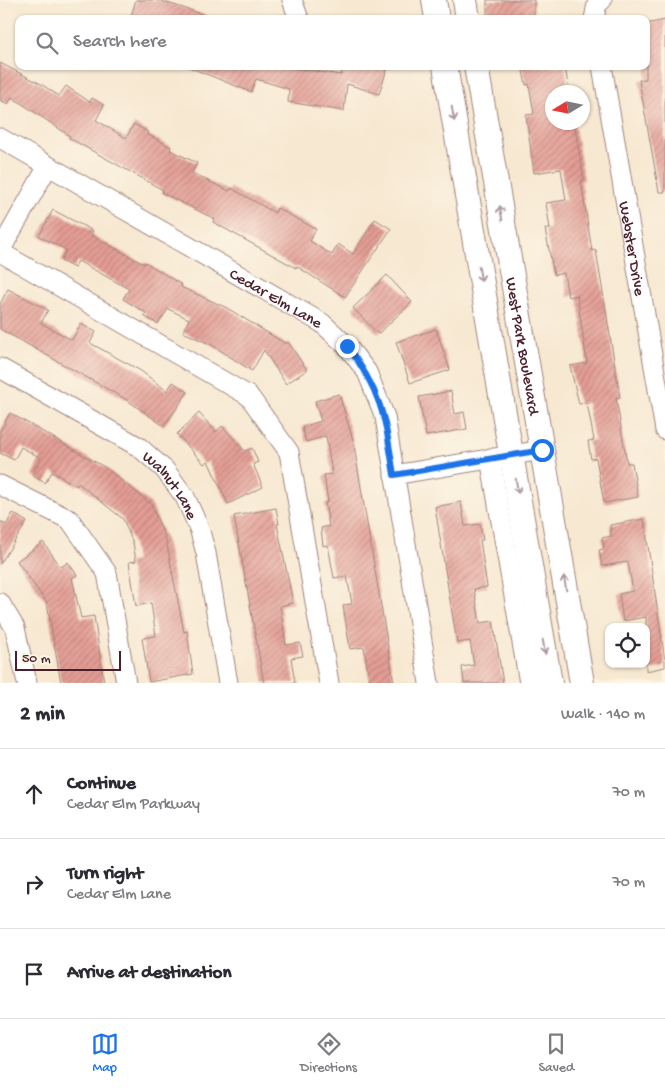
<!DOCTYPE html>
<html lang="en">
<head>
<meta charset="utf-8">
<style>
  :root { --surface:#fff; --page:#f7f7f7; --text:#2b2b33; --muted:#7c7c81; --line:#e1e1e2; --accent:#1a73e8 }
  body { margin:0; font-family:"Gochi Hand",sans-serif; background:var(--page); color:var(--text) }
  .controls { position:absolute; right:15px; bottom:15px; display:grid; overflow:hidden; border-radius:10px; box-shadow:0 1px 4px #0004 }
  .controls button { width:45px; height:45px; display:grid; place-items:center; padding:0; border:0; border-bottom:1px solid var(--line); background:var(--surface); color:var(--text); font:25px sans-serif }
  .compass { position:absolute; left:545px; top:85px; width:45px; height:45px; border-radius:50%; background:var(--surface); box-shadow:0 1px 4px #0004; rotate:260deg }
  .scale { position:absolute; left:15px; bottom:12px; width:106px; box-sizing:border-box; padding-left:5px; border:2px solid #4a1f2b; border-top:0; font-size:14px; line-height:18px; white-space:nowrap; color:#4a1f2b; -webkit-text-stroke:4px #fcf5e5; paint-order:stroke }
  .stop { position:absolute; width:15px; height:15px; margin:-11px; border:4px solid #1a73e8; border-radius:50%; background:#fff }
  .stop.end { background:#1a73e8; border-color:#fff; box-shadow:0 1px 5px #0008 }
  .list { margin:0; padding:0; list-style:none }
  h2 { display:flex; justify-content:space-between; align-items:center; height:65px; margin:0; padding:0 20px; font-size:21px }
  h2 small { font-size:16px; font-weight:400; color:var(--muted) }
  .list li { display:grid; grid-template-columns:32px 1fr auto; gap:15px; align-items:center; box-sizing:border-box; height:90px; padding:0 20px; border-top:1px solid var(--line) }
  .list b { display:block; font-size:19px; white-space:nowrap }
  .list p { margin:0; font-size:16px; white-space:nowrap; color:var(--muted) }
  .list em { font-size:16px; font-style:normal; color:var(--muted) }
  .icon { flex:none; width:28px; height:28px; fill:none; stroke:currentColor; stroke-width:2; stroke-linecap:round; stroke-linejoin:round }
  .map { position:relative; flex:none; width:665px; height:683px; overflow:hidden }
  .search { position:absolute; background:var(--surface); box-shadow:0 1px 4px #0004; left:15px; right:15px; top:15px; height:55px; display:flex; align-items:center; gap:12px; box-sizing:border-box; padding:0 18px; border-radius:10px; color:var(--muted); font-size:19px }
  .sheet { height:335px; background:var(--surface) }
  nav { display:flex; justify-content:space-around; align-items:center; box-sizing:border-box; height:70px; border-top:1px solid var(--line); background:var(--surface); font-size:14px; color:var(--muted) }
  nav a { display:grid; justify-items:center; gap:2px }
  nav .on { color:var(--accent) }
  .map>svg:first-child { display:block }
  .building { fill:url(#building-hatch) }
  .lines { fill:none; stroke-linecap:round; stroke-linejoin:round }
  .minor-casing { stroke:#a0847e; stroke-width:21 }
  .major-casing { stroke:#a0847e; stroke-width:26 }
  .minor { stroke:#fff; stroke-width:19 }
  .major { stroke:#fff; stroke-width:24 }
  .oneway { stroke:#ae9aa0 }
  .route { stroke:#1a73e8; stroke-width:6 }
  .labels { text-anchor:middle; stroke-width:4; stroke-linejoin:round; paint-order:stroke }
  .street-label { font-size:16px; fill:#4a1f2b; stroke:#fcf5e5 }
</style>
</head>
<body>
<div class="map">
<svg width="665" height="683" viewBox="0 0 665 683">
  <defs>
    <pattern id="building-hatch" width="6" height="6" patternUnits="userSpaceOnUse" patternTransform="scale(1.25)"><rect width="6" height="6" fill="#e49e95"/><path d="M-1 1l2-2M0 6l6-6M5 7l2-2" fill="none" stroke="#bb807a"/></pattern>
  </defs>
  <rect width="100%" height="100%" fill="#fcf5e5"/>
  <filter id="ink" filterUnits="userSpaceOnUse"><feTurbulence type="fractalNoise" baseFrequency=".02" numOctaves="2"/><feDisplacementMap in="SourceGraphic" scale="10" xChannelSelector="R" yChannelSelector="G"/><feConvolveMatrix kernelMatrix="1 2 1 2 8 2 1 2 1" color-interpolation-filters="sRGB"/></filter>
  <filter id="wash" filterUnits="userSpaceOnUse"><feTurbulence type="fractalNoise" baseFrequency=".0096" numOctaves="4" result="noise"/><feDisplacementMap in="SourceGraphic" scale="20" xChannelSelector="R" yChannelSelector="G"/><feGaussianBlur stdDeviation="1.12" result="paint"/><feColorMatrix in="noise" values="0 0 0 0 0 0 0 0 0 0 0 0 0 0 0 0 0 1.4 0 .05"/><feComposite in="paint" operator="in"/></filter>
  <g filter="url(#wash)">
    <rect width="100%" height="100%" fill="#f7e8d1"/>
    <g id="blocks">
      <g class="building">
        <polygon points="136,0 158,0 208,16 208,19 130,19"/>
        <polygon points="487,0 534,0 534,16 487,15"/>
        <polygon points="665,20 665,192 659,192 639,80 646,79 646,24"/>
        <polygon points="0,63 41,84 59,96 66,86 90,102 92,98 104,105 96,120 126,138 134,124 148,132 147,134 171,147 170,150 197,163 192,173 229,191 231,188 275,213 277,208 316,229 310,241 332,255 338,244 353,254 375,219 391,229 345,297 296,266 296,268 213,222 215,219 162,193 163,190 69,138 70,136 12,97 8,104 0,100"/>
        <polygon points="186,66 280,66 341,75 344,66 388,66 379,94 347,84 344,111 288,102 289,89 256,79 251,92"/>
        <polygon points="522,66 565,66 569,92 552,92 552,122 574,122 584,180 581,181 592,251 596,250 620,397 616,398 627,463 632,463 638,497 604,503 596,458 591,459 588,441 594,440 587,403 579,404 570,366 587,363 577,295 568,297 564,273 554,275 545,229 550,229 546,203 566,200 561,169 534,173 526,115 534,114 529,84 526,85"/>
        <polygon points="53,210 93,231 91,235 144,264 145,262 182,285 181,287 227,308 286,344 288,342 307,370 286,384 264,350 252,371 212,345 183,332 189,319 168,309 158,324 144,316 146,313 123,299 129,289 78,261 74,268 61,261 66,250 39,236"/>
        <polygon points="387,275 412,302 378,334 353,308"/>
        <polygon points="8,289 48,310 41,323 72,340 81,324 96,332 90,343 141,371 167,391 173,382 188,392 164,426 127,400 0,329 0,304"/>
        <polygon points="436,329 450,370 410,383 396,342"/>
        <polygon points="451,391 455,414 464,412 467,429 426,436 419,397"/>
        <polygon points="339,394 353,440 394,683 370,683 364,647 350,649 343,605 352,604 347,576 334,578 328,545 323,546 321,528 329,526 325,503 328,502 324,475 332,474 326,436 306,442 302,427 321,421 315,401"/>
        <polygon points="10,413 106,468 151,504 166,540 184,632 187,631 193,674 149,682 142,638 156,636 151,603 136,606 129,562 136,561 133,543 123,519 78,483 77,486 52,472 45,483 32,475 41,458 21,447 14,460 0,453 0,431"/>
        <polygon points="199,413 216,432 222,426 245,451 252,448 258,462 253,464 263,487 228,504 208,461 204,464 177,434"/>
        <polygon points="461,502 465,526 480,524 483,540 480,540 487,587 474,589 480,623 493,621 503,683 464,683 462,667 474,665 470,641 457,643 435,507"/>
        <polygon points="276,508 279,524 277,524 293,603 280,606 286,645 300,643 303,656 291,658 295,683 264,683 234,516"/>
        <polygon points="13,513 27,522 0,564 0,521 6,525"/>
        <polygon points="644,519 665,661 665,667 646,671 646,617 623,621 619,594 633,591 628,562 602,566 599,550 604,549 602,538 611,536 610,525"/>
        <polygon points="43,542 61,567 68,562 77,575 72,578 81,618 94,616 104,683 61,683 47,603 17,561"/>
      </g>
    </g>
  </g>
  <g filter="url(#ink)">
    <use href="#blocks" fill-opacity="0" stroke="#a0847e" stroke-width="1"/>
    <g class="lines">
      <defs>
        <g id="minor">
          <polyline points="292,0 299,19"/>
          <polyline points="594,19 597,4 602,0"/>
          <path id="s1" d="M602,66L665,430"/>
          <path id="s2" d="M0,138L322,323L347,346L367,372L385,417L429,683"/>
          <polyline points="0,251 48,166"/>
          <polyline points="0,252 249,396 289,452 329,683"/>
          <path id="s3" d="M0,368L139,447L165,470L185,497L199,528L206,553L228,683"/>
          <polyline points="490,458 529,683"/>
          <polyline points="394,475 542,450"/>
          <polyline points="0,485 70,520 107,573 126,683"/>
          <polyline points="0,603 15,628 27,683"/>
        </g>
        <g id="major">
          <polyline points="434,0 437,19"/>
          <polyline points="465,0 468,19"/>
          <polyline points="445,66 550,683"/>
          <path id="s4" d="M476,66L582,683"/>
        </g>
      </defs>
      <use href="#minor" class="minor-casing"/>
      <use href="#major" class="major-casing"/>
      <use href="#minor" class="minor"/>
      <use href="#major" class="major"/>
    </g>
    <defs><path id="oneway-shaft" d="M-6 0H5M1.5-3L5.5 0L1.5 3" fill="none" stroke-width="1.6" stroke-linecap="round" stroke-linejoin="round" transform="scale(1.25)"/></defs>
    <g class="oneway">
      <use href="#oneway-shaft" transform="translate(453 114) rotate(80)"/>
      <use href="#oneway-shaft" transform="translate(501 213) rotate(-100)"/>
      <use href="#oneway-shaft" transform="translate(480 274) rotate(80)"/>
      <use href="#oneway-shaft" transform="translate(517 486) rotate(80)"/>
      <use href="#oneway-shaft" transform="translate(565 583) rotate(-100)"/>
      <use href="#oneway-shaft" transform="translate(544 647) rotate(80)"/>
    </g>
  </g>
  <g class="lines" filter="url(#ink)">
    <path class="route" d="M347,346C382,392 385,418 394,475L542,450"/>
  </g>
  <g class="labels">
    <g class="street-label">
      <text dy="6" stroke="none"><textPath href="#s1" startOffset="185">Webster Drive</textPath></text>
      <text dy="6" stroke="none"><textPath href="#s2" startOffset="319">Cedar Elm Lane</textPath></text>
      <text dy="6" stroke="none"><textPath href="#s4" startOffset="284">West Park Boulevard</textPath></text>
      <text dy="6" stroke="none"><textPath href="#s3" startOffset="210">Walnut Lane</textPath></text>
    </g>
  </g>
</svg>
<div class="controls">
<button><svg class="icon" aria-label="locate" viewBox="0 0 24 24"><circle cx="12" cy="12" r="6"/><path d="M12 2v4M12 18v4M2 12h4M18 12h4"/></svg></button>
</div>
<svg class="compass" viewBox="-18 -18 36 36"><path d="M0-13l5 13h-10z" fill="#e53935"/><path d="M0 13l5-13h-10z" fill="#7c7c81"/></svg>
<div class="scale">50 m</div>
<div class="stop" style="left:542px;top:450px"></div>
<div class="stop end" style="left:347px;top:346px"></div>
<div class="search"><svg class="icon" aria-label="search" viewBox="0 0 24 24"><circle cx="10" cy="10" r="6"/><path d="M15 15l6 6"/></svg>Search here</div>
</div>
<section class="sheet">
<h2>2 min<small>Walk · 140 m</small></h2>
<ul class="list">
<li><svg class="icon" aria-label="ahead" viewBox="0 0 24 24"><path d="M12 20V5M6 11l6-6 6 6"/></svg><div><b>Continue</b><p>Cedar Elm Parkway</p></div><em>70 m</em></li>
<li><svg class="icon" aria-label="right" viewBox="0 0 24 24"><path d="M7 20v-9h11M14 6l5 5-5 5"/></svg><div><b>Turn right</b><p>Cedar Elm Lane</p></div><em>70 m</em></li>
<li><svg class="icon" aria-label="arrive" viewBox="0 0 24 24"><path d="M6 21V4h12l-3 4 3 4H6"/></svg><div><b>Arrive at destination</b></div></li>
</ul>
</section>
<nav>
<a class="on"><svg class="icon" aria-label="map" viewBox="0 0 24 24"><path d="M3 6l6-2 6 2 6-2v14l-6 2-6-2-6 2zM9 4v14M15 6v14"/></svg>Map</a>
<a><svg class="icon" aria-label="directions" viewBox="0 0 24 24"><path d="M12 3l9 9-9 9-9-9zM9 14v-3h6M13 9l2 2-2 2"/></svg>Directions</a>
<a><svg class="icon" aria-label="saved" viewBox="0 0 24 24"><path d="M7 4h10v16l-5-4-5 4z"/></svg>Saved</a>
</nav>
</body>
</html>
